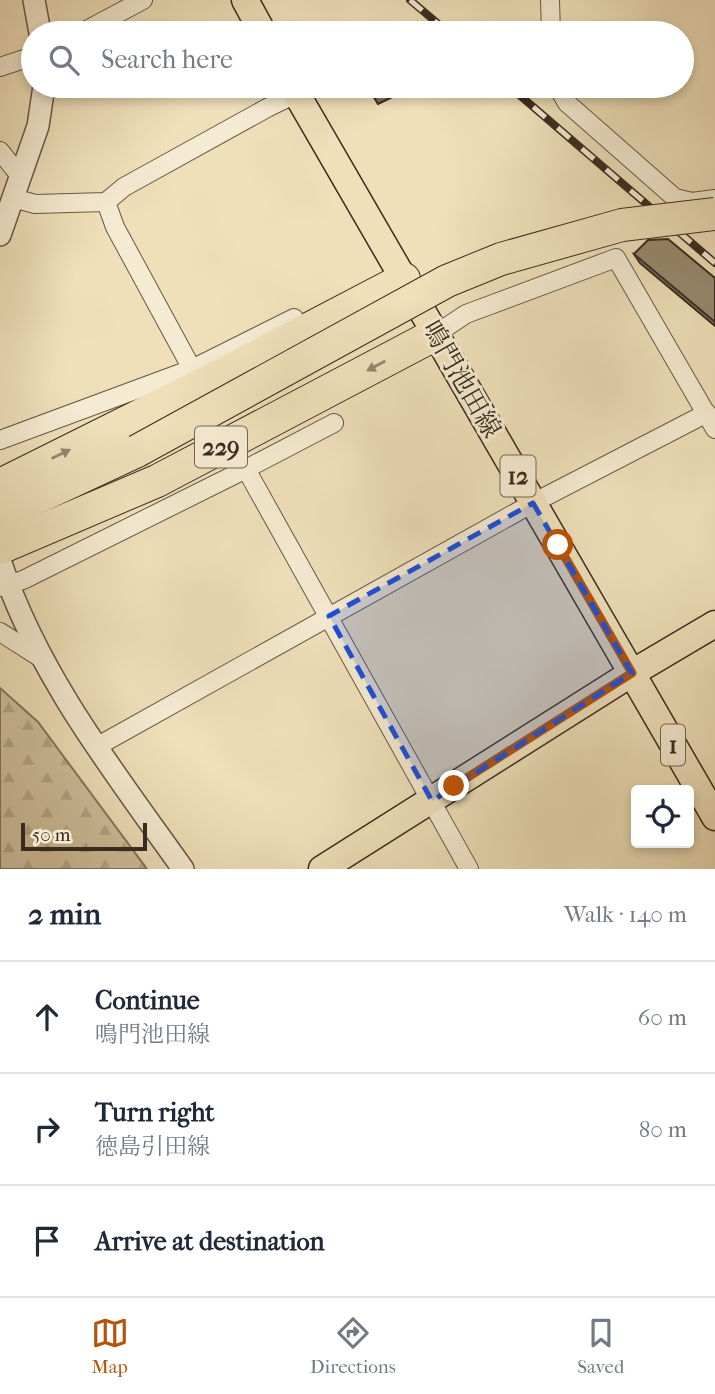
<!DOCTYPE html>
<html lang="en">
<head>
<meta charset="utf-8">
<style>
  :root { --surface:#fff; --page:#f2f2f3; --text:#1f2937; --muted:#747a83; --line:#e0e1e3; --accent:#b45309 }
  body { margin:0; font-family:"IM FELL French Canon","Noto Serif JP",serif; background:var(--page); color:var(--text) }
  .controls { position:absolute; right:21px; bottom:21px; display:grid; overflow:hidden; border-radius:7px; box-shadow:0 4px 10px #0003 }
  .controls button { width:63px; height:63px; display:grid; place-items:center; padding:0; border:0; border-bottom:2px solid var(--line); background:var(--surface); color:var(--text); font:35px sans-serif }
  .scale { position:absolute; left:21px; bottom:18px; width:126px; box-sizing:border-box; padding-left:7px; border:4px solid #3a2b1e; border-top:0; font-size:19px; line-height:24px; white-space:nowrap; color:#3a2b1e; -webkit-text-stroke:5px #f5ebd2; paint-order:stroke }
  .stop { position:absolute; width:21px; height:21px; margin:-16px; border:5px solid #b45309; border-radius:50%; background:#fff }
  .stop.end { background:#b45309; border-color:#fff; box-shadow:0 2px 7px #0008 }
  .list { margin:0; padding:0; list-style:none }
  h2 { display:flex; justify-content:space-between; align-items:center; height:91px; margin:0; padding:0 28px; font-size:30px }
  h2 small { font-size:23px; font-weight:400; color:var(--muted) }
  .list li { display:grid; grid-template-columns:46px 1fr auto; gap:21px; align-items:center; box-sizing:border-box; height:112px; padding:0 28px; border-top:2px solid var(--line) }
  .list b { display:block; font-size:26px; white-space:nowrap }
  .list p { margin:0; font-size:23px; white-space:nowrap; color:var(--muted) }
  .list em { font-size:23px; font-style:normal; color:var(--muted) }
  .icon { flex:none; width:38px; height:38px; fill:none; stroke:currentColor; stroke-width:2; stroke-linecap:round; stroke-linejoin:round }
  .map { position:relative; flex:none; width:715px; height:869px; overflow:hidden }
  .search { position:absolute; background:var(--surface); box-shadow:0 4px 10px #0003; left:21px; right:21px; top:21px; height:77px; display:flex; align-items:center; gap:18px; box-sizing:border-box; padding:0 24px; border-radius:38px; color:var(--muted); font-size:26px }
  .sheet { height:427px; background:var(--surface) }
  nav { display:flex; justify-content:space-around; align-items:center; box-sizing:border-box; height:98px; border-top:2px solid var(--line); background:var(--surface); font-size:19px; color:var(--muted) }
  nav a { display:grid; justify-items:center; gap:4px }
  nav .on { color:var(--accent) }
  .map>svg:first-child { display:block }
  .forest { fill:url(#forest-firs); stroke:#85765e; stroke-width:2 }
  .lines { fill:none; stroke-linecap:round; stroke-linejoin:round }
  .minor-casing { stroke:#675845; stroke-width:20 }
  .tertiary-casing { stroke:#675845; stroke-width:24 }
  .primary-casing { stroke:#3a2b1e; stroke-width:29 }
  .motorway-casing { stroke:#3a2b1e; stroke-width:34 }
  .minor { stroke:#f5ebd2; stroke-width:18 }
  .tertiary { stroke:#f5ebd2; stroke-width:21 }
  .primary { stroke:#efe0ba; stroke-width:26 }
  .motorway { stroke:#efe0ba; stroke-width:32 }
  .rail-casing { stroke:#3a2b1e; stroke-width:8 }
  .rail { stroke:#f5ebd2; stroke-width:5; stroke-dasharray:16; stroke-linecap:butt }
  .motorway-bridge-casing { stroke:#3a2b1e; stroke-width:34; stroke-linecap:butt }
  .motorway-bridge { stroke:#efe0ba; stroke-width:32 }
  .wall { fill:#83765f; stroke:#3a2b1e; stroke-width:2 }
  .building { fill:#98896f; stroke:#3a2b1e; stroke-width:2 }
  .oneway { fill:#94866c }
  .route { stroke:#b45309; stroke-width:9 }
  .marked { fill:#1d4ed8; fill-opacity:0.2; stroke:#1d4ed8; stroke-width:5; stroke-dasharray:14 9; stroke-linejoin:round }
  .labels { text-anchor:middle; stroke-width:6; stroke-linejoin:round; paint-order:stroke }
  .shield { fill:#f5ebd2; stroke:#726554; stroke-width:2 }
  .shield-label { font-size:24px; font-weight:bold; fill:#3a2b1e }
  .street-label { font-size:26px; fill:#3a2b1e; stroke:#f5ebd2 }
</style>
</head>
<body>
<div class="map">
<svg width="715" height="869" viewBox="0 0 715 869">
  <defs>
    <pattern id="forest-firs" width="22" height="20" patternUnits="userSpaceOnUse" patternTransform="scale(1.75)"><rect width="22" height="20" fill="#d0c19f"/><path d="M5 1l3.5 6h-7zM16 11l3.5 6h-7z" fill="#b3a688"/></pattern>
  </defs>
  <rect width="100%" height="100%" fill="#efe0ba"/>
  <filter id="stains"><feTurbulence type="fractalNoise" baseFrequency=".00286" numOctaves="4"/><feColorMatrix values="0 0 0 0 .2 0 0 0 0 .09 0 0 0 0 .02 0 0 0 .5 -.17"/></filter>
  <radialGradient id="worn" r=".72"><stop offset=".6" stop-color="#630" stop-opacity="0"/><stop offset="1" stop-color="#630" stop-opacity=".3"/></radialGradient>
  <polygon class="forest" points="0,688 38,722 147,869 0,869"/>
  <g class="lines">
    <defs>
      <g id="minor">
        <polyline points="550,0 551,33"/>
        <polyline points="81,33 143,0"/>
        <polyline points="0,67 33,56"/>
        <polyline points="557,86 567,103 675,198 692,202 715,199"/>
        <polyline points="0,151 20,176"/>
        <polyline points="13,198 35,204 106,202 124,187 267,108 312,86"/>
        <polyline points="106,202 115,227 192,369"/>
        <polyline points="436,334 466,314 616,258 715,429"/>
        <polyline points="0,440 192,369 294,318"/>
        <polyline points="246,469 469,869"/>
        <polyline points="0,587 23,580 246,469 334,423"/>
        <polyline points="0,632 44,660"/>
        <polyline points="96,747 533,503 707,413"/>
      </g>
      <g id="tertiary">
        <polyline points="34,0 40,33"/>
        <polyline points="0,235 38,126 44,86"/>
        <path d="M1,563C39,677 115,773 183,869"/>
      </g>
      <g id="primary">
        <polyline points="245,0 263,33"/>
        <polyline points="292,86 715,817"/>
        <polyline points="322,869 632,673 715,624"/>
      </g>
      <g id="motorway">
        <polyline points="0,485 209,381 404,279"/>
        <polyline points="0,515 137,451"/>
        <polyline points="0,548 157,481 436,334"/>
      </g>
    </defs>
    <use href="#minor" class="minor-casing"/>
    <use href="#tertiary" class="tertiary-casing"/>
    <use href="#primary" class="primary-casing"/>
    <use href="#motorway" class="motorway-casing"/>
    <use href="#minor" class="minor"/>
    <use href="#tertiary" class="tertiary"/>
    <use href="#primary" class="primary"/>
    <use href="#motorway" class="motorway"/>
    <defs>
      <g id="rail">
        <polyline points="410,0 449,33"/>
        <polyline points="509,86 715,263"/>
      </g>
    </defs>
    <use href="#rail" class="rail-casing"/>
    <use href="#rail" class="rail"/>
    <defs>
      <polyline id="motorway-bridge" points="137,451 447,281 501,259 622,225 715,214"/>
    </defs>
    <use href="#motorway-bridge" class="motorway-bridge-casing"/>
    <use href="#motorway-bridge" class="motorway-bridge"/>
  </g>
  <g class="wall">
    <polygon points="367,86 400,86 403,92 378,104"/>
    <polygon points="634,254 715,278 715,326 640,263"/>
  </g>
  <g class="building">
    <polygon points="367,86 390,86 372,95"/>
    <polygon points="668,239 715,278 715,322 634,254 648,240"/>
  </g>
  <defs><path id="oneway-solid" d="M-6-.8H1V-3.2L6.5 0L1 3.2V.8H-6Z" transform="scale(1.75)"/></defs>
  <g class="oneway">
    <use href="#oneway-solid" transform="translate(376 366) rotate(152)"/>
    <use href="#oneway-solid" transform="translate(61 454) rotate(-26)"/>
  </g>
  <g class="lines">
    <polyline class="route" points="454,786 632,673 558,545"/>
  </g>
  <path class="marked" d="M533,503L632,673L432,801L329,616Z"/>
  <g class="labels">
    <g class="shield">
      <rect x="195" y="426.5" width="52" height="41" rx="5"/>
      <rect x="500.5" y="455.5" width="35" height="41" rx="5"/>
      <rect x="661" y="724.5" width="24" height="41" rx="5"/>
    </g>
    <g class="shield-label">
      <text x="221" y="455">229</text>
      <text x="518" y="484">12</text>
      <text x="673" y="753">1</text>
    </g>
    <g class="street-label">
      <text transform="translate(462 379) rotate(60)" y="9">鳴門池田線</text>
    </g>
  </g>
  <rect width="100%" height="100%" filter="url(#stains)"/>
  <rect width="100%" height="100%" fill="url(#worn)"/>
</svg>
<div class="controls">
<button><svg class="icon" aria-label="locate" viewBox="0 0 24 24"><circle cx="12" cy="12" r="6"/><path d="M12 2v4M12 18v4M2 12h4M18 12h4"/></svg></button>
</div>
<div class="scale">50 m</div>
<div class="stop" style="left:558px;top:545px"></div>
<div class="stop end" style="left:454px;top:786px"></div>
<div class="search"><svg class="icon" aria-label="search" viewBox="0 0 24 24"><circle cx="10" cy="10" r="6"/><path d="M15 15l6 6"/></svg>Search here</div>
</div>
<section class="sheet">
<h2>2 min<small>Walk · 140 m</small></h2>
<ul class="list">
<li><svg class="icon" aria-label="ahead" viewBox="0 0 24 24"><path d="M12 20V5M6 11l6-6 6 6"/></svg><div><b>Continue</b><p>鳴門池田線</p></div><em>60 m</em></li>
<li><svg class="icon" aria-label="right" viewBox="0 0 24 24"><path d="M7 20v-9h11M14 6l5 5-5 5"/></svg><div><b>Turn right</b><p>徳島引田線</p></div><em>80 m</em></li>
<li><svg class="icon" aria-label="arrive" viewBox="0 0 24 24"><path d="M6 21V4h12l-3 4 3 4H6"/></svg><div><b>Arrive at destination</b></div></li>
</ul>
</section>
<nav>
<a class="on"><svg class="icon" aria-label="map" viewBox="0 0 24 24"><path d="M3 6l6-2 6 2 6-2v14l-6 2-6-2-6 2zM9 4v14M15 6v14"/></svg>Map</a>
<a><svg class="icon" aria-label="directions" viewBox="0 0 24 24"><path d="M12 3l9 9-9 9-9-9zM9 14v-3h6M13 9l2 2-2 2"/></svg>Directions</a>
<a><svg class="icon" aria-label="saved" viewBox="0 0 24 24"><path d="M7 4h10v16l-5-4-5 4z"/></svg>Saved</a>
</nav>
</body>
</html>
